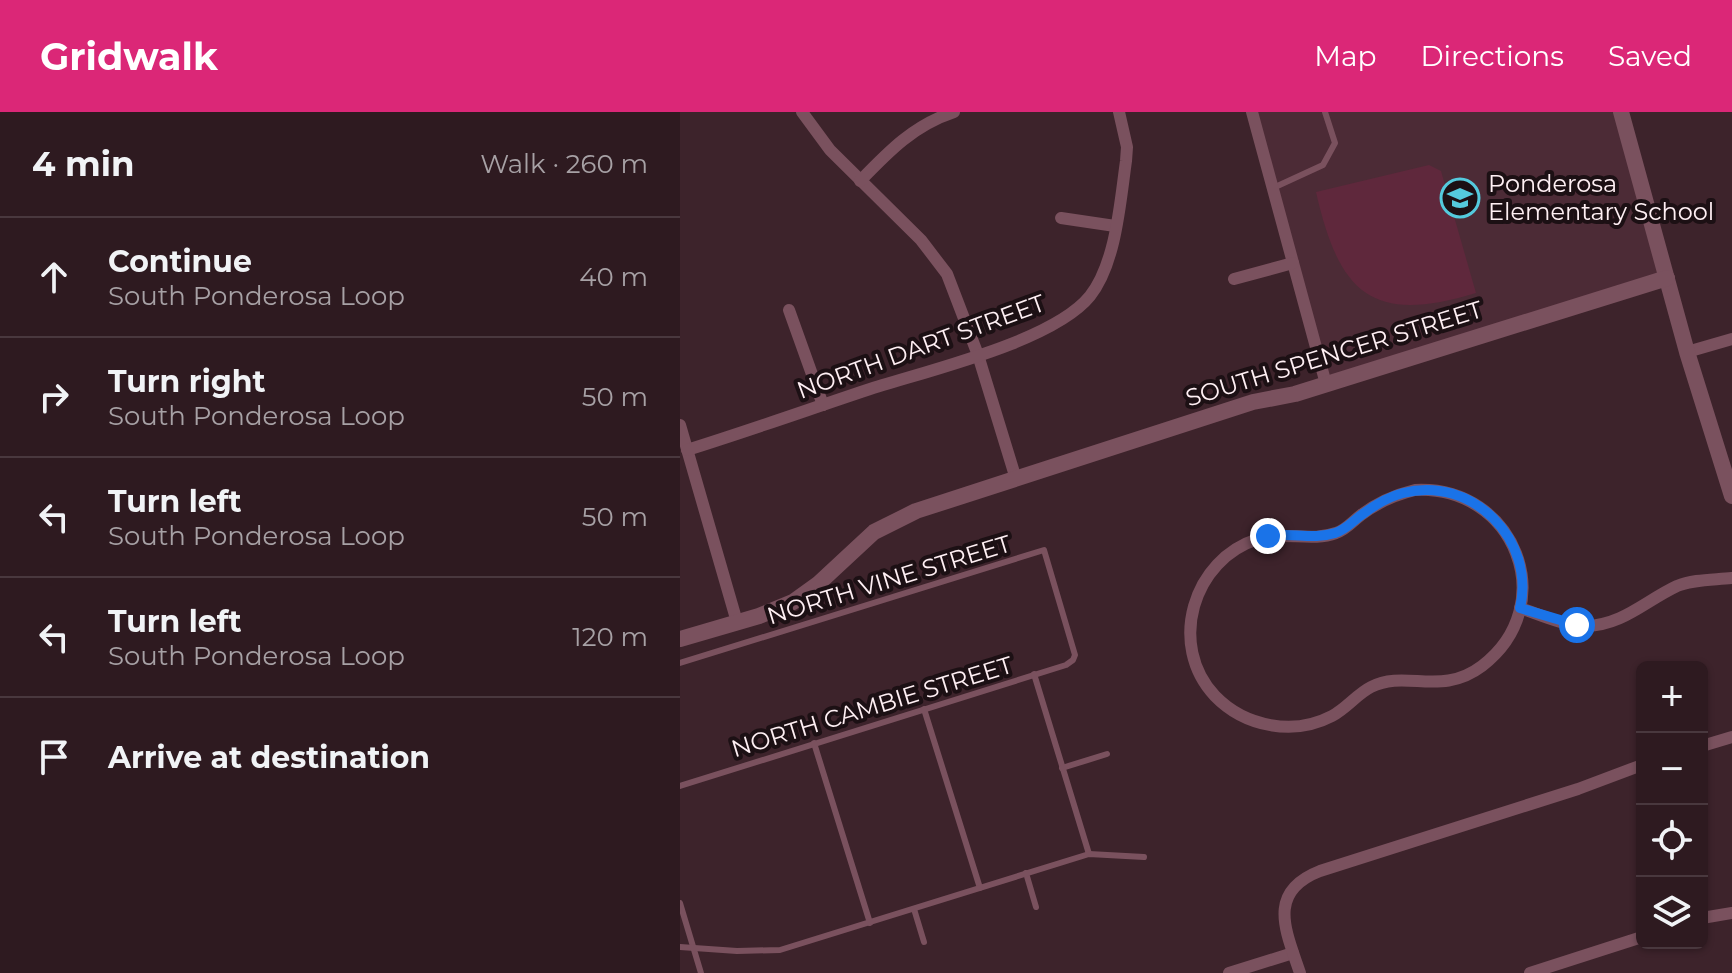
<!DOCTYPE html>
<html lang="en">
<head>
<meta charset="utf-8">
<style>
  :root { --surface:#2e1a20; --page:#3a272d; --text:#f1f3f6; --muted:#a7a1a5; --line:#49383e; --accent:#db2777 }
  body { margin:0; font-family:Montserrat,sans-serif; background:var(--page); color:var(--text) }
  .controls { position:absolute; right:24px; bottom:24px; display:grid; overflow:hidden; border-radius:12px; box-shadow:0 2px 6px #0004 }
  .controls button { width:72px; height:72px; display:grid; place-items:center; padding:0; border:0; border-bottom:2px solid var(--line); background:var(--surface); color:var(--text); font:40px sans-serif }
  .stop { position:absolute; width:24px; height:24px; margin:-18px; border:6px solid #1a73e8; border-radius:50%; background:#fff }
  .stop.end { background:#1a73e8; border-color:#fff; box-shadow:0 2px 8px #0008 }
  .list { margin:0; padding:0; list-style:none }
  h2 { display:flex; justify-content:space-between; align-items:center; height:104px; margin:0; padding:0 32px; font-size:34px }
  h2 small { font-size:26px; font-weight:400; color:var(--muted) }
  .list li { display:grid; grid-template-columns:52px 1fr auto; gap:24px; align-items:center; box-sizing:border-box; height:120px; padding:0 32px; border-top:2px solid var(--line) }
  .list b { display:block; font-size:30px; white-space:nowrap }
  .list p { margin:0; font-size:26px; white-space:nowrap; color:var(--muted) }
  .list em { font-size:26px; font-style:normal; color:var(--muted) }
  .icon { flex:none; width:44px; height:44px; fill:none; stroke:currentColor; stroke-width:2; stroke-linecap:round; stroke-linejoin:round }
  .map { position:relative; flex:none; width:1052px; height:861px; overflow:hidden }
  header { display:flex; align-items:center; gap:48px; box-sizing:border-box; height:112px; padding:0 40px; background:var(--accent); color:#fff }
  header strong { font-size:38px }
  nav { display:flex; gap:44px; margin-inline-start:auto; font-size:28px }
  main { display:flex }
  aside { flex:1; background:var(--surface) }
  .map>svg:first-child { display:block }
  .built { fill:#4c2b36 }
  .green { fill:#5f283c }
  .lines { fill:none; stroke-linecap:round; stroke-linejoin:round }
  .service { stroke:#7a515e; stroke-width:6 }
  .minor { stroke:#7a515e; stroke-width:12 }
  .tertiary { stroke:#7a515e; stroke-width:16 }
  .route { stroke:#1a73e8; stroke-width:10 }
  .labels { text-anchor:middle; stroke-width:8; stroke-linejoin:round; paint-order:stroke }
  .poi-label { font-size:24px; fill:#fff0f4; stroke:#1c1014; text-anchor:start }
  .street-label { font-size:24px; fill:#fff0f4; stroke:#1c1014 }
</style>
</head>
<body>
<header>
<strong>Gridwalk</strong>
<nav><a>Map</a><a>Directions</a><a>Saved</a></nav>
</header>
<main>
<aside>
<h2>4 min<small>Walk · 260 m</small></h2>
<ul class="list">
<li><svg class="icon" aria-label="ahead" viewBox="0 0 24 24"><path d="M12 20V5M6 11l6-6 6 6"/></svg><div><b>Continue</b><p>South Ponderosa Loop</p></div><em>40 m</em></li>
<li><svg class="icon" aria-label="right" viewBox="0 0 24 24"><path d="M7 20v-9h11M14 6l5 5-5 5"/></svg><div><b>Turn right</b><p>South Ponderosa Loop</p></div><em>50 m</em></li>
<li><svg class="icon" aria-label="left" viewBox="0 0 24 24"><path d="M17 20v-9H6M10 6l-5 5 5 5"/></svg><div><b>Turn left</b><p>South Ponderosa Loop</p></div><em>50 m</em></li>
<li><svg class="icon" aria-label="left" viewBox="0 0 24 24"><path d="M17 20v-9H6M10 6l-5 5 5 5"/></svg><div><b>Turn left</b><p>South Ponderosa Loop</p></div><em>120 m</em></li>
<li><svg class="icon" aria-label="arrive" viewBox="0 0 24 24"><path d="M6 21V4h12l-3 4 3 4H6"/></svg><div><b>Arrive at destination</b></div></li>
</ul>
</aside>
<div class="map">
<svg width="1052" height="861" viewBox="0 0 1052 861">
  <rect width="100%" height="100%" fill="#3d232b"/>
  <polygon class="built" points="572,0 941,0 987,166 646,272"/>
  <path class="green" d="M749,53L761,59L796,181C691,213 659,181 636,80Z"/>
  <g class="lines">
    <g class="service">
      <polyline points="593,76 643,53 655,31 645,0"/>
      <polyline points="0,551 364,438 395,543 393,548 386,553 0,674"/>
      <polyline points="354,562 409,742"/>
      <polyline points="244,597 300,776"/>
      <polyline points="134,631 190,811"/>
      <polyline points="382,656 427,642"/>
      <polyline points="346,761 356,795"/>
      <polyline points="0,791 21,861"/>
      <polyline points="234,797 244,830"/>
      <polyline points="0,835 57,839 100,838 409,742 464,745"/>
    </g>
    <g class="minor">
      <polyline points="122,0 150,38 241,128 267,162 298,243 336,367"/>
      <polyline points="572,0 646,272"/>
      <path d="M180,69C209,39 234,13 274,0"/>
      <polyline points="381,106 435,114"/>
      <polyline points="554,167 613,151"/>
      <polyline points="109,198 143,293"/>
      <polyline points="1007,240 1052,227"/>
      <polyline points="0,313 57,510"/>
      <path d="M7,338C68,319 127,298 187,278C245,259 373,230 410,184C436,151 440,91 446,49L447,35L439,0"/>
      <path d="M735,378C835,373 882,493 802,554C761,585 726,557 691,575C677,582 667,596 652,604C614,624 565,615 535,584C487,533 513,447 578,427C605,419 631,430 656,421C666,418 673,409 681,403C698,390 714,383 735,378Z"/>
      <path d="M840,496C861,503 884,514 906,514C943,513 965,489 997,474C1014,467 1034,468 1052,466"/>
      <polyline points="1022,634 1052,625"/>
      <polyline points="1022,806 1052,801"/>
      <polyline points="549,861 613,841"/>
      <path d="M620,861C606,819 586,780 640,759L898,677L962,653"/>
      <polyline points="850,861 962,825"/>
    </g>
    <g class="tertiary">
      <polyline points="941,0 1007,240 1052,384"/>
      <polyline points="0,527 79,504 113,490 138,472 194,420 236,399 573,290 615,282 987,166"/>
    </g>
  </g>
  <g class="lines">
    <path class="route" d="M588,424C611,420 633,428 655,421C665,418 672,410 680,404C693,394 707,385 723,381C792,363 856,428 840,496L897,513"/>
  </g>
  <defs>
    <symbol id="school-ring" viewBox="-11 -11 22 22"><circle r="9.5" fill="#1c1014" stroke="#54cadd" stroke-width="1.5"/><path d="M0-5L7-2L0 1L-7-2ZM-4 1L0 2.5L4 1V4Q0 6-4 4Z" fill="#54cadd"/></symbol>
  </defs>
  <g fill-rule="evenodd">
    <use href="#school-ring" x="758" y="64" width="44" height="44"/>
  </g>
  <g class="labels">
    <g class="poi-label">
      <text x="808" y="80">Ponderosa<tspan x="808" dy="28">Elementary School</tspan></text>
    </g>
    <g class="street-label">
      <text transform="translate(241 235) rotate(-20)" y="8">NORTH DART STREET</text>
      <text transform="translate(654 242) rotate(-17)" y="8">SOUTH SPENCER STREET</text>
      <text transform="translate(209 468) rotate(-17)" y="8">NORTH VINE STREET</text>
      <text transform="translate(192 595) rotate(-17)" y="8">NORTH CAMBIE STREET</text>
    </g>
  </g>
</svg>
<div class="controls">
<button>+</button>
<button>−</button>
<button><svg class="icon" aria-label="locate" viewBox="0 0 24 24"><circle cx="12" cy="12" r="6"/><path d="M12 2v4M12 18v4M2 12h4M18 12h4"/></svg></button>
<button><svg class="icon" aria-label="layers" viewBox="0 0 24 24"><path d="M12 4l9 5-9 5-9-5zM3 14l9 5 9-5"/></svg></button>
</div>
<div class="stop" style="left:897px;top:513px"></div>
<div class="stop end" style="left:588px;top:424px"></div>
</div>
</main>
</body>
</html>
